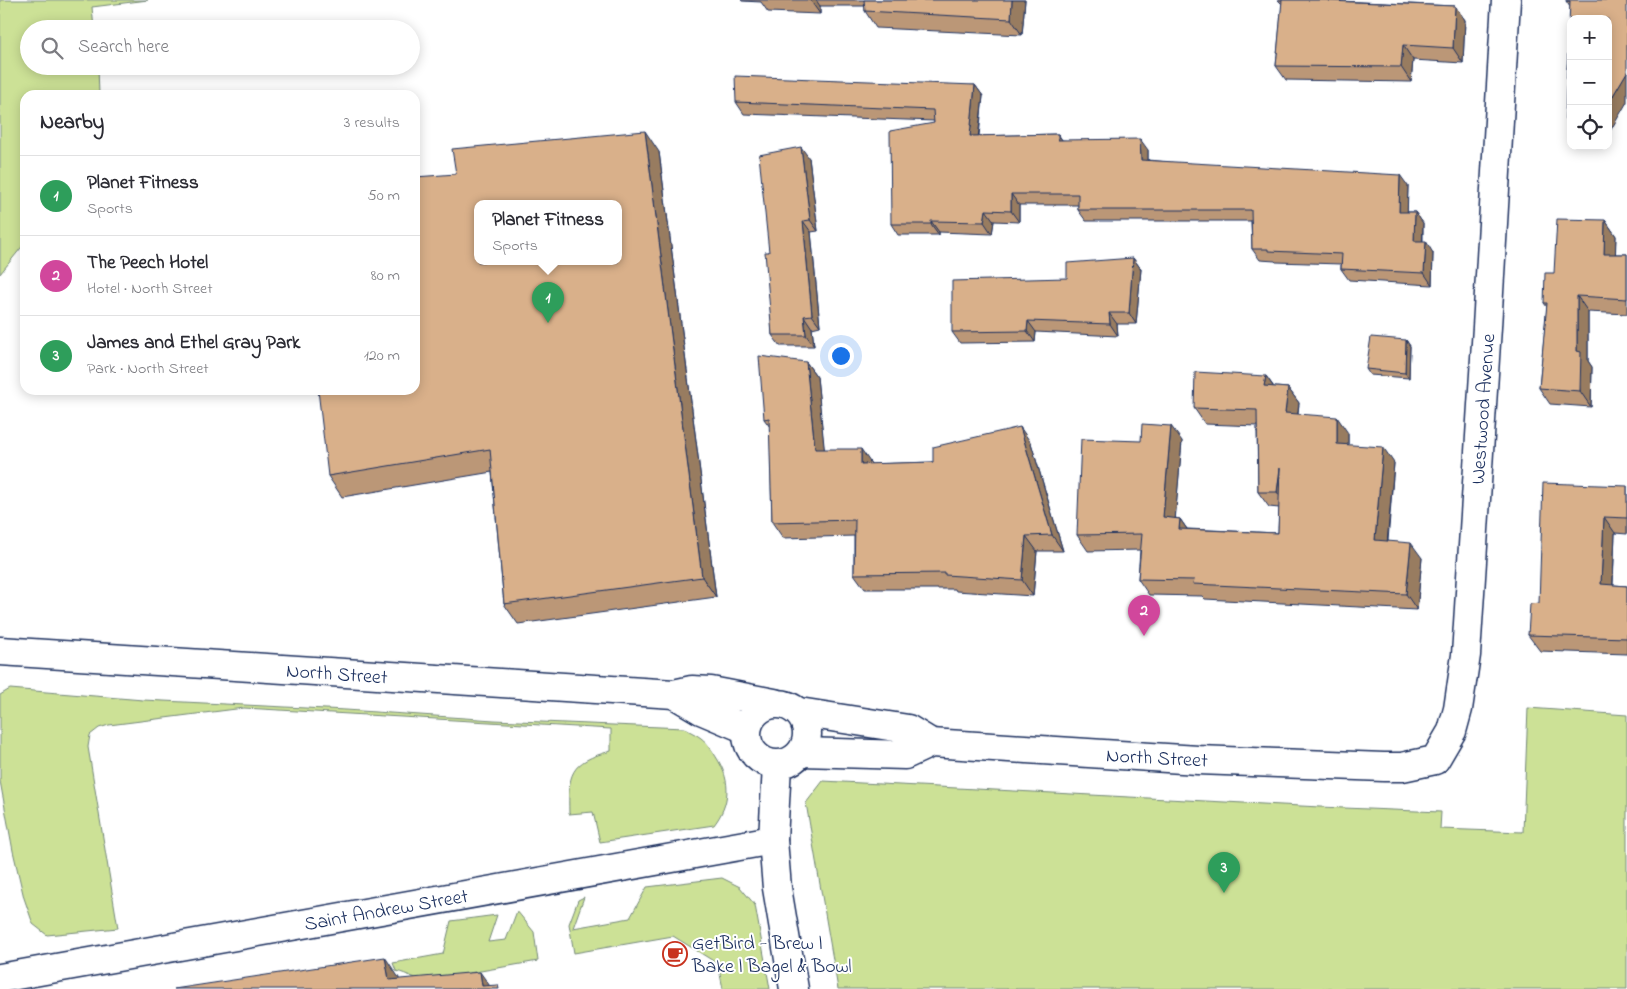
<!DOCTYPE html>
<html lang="en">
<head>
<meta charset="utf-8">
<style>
  :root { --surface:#fff; --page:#f2f2f3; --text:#2b2b33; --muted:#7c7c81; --line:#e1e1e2; --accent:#c8321e }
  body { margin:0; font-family:"Indie Flower",sans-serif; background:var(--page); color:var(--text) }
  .controls { position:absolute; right:15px; top:15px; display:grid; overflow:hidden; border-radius:10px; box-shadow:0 2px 12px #0003 }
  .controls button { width:45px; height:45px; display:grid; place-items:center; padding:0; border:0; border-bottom:1px solid var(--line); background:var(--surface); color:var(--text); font:25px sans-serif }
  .you { position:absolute; left:840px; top:355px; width:18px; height:18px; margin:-12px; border:4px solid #fff; border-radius:50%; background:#1a73e8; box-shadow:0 0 0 8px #1a73e833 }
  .badge { display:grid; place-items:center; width:32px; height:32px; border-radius:50%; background:var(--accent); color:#fff; font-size:16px; font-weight:700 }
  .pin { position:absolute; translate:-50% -41px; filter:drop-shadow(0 1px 2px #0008) }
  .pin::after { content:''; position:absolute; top:26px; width:18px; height:15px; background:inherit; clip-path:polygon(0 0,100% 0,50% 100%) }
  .popup { position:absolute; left:474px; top:200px; width:148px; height:65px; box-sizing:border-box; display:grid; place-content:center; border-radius:10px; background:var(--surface); filter:drop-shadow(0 1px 4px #0005); font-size:16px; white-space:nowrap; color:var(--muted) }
  .popup b { font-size:19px; color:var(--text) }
  .popup::after { content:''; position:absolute; left:50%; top:100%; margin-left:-10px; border:10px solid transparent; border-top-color:var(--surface) }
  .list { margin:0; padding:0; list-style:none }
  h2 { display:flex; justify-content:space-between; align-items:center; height:65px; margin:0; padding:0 20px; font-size:21px }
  h2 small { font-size:16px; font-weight:400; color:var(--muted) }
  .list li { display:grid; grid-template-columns:32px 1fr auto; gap:15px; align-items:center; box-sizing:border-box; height:80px; padding:0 20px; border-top:1px solid var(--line) }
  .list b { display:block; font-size:19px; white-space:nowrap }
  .list p { margin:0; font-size:16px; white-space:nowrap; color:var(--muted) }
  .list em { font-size:16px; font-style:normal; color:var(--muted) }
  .icon { flex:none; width:28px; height:28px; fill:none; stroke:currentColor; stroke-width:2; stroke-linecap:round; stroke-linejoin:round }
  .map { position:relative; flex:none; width:1627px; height:989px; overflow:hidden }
  .search { position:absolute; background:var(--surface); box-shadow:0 2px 12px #0003; left:20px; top:20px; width:400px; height:55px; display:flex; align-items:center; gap:12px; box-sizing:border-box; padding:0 18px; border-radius:28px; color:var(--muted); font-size:19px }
  .panel { position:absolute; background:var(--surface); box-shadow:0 2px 12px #0003; left:20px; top:90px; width:400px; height:305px; border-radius:15px }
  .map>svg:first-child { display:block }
  .green { fill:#cce196; stroke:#74887a }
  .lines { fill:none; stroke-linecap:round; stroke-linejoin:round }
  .minor-casing { stroke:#1b2f5e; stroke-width:31 }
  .minor { stroke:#fff; stroke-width:28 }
  .wall { fill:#bb9777; stroke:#1b2f5e }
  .shaded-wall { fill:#987b61; stroke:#1b2f5e }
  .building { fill:#d9b08a; stroke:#1b2f5e; fill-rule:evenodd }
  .labels { text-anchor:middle; stroke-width:4; stroke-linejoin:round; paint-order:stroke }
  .street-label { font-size:20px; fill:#1b2f5e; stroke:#fff }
  .poi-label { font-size:20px; fill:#1b2f5e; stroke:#fff; text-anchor:start }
</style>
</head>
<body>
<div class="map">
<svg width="1627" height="989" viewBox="0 0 1627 989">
  <rect width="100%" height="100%" fill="#fff"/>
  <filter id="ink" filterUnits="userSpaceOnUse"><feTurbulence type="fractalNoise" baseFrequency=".02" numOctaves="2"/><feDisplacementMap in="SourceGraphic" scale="10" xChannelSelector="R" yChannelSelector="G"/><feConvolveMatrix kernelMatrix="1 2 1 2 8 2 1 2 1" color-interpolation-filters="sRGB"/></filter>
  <g filter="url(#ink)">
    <g class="green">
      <polygon points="0,0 148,0 92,7 94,29 29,29 29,66 98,66 99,95 25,95 25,243 0,274"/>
      <path d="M10,689L143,700L346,710L494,720L684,728C690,732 696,734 701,738C708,743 713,752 718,760C731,782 730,804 714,825L600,842L593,812L569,814C568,774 569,762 611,751V729L244,708L109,725L99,728L90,735L88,747L118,928L47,935L33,924L24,898L13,851L0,781V695Z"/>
      <polygon points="1528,708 1627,715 1627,989 838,989 806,803 823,781 1320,807 1441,812 1440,829 1523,832"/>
      <polygon points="722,878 740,887 755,905 770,989 723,989 719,969 715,962 673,936 574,953 569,924 578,900 584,897 573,928 630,918 647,887"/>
      <path d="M517,911L534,932L538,961L429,980C415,980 409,974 396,971L393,963L443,954L451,921L497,915L488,942L506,940Z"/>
    </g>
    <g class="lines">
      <defs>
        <g id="minor">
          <polyline points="0,651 674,694 692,690 711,691 774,703"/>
          <polyline points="674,694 701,710 746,729"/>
          <circle cx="777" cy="734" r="30"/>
          <polyline points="799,712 908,729 931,743"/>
          <polyline points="802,752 905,755 931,743 1198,760 1384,767 1402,767 1435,760 1452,731 1458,709 1466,655 1487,327 1506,0"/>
          <polyline points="777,765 773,840 777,888 794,989"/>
          <polyline points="0,978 773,840"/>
        </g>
      </defs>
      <use href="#minor" class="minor-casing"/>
      <use href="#minor" class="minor"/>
    </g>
    <g class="wall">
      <polygon points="741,0 1025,0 1022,35 876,28 865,11 865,6 820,6 820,14 768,12 761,2 742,1"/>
      <polygon points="1278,0 1339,0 1339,1 1455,6 1465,20 1463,63 1413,60 1411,82 1286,80 1276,66 1282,4"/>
      <polygon points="1627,0 1609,133 1608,19 1571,19 1571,127 1565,119 1570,7 1566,1"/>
      <polygon points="975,85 983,96 979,136 1058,134 1062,140 1148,150 1148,160 1408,186 1407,212 1415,212 1423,223 1423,241 1433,253 1432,285 1349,280 1341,269 1341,264 1276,262 1275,261 1260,260 1252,249 1251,221 1086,221 1078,210 1078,205 1019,205 1019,222 994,221 992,234 939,232 939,235 898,235 891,224 934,123 934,121 744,114 736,102"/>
      <polygon points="659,152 716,597 518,624 504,604 492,472 342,497 328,476 456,174"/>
      <polygon points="809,158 818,231 811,232 820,326 812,328 814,346 780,346 772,335 769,252"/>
      <polygon points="1605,220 1616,236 1615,254 1627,254 1627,314 1588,312 1588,361 1592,367 1591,407 1550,404 1539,388 1547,307 1544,303 1554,273"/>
      <polygon points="1133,258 1141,269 1136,324 1117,324 1118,336 1036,332 1035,342 960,343 952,332 1067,278"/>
      <polygon points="1406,340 1410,346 1409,378 1370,375 1366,369"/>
      <polygon points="806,362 817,377 824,449 871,464 933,462 1031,443 1063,551 1037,551 1033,596 956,591 955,589 865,589 854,574 854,536 783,538 772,522 770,427 764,419"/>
      <polygon points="1266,376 1274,387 1288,388 1299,403 1298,414 1348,433 1348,445 1394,463 1388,541 1422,558 1417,610 1205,599 1202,596 1149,595 1138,579 1140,550 1088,551 1077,535 1141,441 1182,441 1175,518 1180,519 1187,529 1278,533 1279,508 1269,507 1258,492 1257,426 1205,424 1194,408"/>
      <polygon points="1627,486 1627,534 1615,533 1613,585 1627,586 1627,654 1540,651 1528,635 1539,603"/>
    </g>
    <g class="shaded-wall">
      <polygon points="810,0 816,0 820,6 820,14"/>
      <polygon points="1012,0 1025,0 1022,35 1011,19"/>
      <polygon points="1455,6 1465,20 1463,63 1453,48"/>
      <polygon points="1403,45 1413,60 1411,82 1401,67"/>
      <polygon points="1627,72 1627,102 1609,133 1608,104"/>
      <polygon points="975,85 983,96 977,147 970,136"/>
      <polygon points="645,131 659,152 716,597 702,577"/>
      <polygon points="1058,134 1066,146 1058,140"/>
      <polygon points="1140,139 1148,150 1148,171 1141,160"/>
      <polygon points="801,147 809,158 818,231 810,220"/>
      <polygon points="1400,175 1408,186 1407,223 1399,212"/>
      <polygon points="1011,194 1019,205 1019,222 1011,211"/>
      <polygon points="986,210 994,221 992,234 984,222"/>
      <polygon points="1415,212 1423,223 1422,252 1414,241"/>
      <polygon points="1605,220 1616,236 1615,269 1604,254"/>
      <polygon points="803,221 811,232 820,326 812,315"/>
      <polygon points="931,221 939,232 939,235 931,224"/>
      <polygon points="1426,241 1433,253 1432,285 1424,273"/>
      <polygon points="1133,258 1141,269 1136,324 1129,313"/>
      <polygon points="1577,296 1588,312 1588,361 1592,367 1591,407 1580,391 1577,351"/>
      <polygon points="1109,313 1117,324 1118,336 1110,324"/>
      <polygon points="804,316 812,328 814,346 806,335"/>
      <polygon points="1028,321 1036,332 1035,342 1027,331"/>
      <polygon points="1406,340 1410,346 1409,378 1405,373"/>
      <polygon points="806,362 817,377 826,465 815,449"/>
      <polygon points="1266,376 1277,392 1264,386"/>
      <polygon points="1288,388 1299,403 1296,429 1285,413"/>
      <polygon points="1337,417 1348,433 1348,460 1337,444"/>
      <polygon points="1171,426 1182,441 1174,533 1163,517"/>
      <polygon points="1020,427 1031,443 1063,551 1052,535"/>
      <polygon points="1383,447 1394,463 1386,556 1375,540"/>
      <polygon points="861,449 872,465 861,464"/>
      <polygon points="1280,468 1288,508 1277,492"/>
      <polygon points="1604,517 1615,533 1612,601 1601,584"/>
      <polygon points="1180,519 1191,535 1179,529"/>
      <polygon points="1026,536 1037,551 1033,596 1022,580"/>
      <polygon points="1411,543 1422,558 1417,610 1406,594"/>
      <polygon points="385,957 399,978 401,989 389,980"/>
      <polygon points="480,972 492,989 482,986"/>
    </g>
    <g class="building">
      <polygon points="864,0 1012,0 1011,19 865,11"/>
      <polygon points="1282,0 1329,0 1329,1 1455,6 1453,48 1403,45 1401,67 1276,66"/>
      <polygon points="1566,0 1627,0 1627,72 1608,104 1608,19 1571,19 1571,119 1565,119 1570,1 1566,1"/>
      <polygon points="735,76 975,85 970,136 1058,134 1058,140 1140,139 1141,160 1400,175 1399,212 1415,212 1414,241 1426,241 1424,273 1341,269 1342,254 1268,251 1268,249 1252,249 1251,210 1078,210 1078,194 1011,194 1011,211 986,210 984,222 931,221 931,224 891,224 890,131 934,123 933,110 736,102"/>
      <path d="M645,131L702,577L504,604L490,449L328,476L318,390H415V177L456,174L452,149ZM478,204H618V262H478Z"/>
      <polygon points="801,147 810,220 803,221 812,315 804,316 806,335 772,335 765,252 769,252 759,155"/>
      <polygon points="1557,219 1605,220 1604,254 1627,254 1627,299 1577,296 1577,351 1581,352 1580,391 1539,388 1547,303 1544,303 1545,273 1554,273"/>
      <polygon points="1133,258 1129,313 1109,313 1110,324 1028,321 1027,331 952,332 952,281 1067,278 1067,263"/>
      <polygon points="1371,337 1406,340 1405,373 1366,369"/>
      <polygon points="759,356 806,362 815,449 861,449 861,464 933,462 933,447 1020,427 1052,535 1026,536 1022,580 945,575 945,573 854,574 855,520 772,522 769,418 764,419"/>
      <polygon points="1195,372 1266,376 1264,386 1288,388 1285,413 1337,417 1337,444 1383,447 1375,540 1411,543 1406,594 1193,584 1194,580 1138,579 1142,534 1077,535 1081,439 1141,441 1142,424 1171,426 1163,517 1180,519 1179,529 1278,533 1280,468 1277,492 1258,492 1257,410 1194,408"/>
      <polygon points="1543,483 1627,486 1627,518 1604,517 1601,584 1627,586 1627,638 1528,635 1530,604 1539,603"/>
      <polygon points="385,957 389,980 480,972 482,986 498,985 499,989 174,989"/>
    </g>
  </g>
  <defs>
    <symbol id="cafe-ring" viewBox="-11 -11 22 22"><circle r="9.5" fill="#fff" stroke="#c8321e" stroke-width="1.5"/><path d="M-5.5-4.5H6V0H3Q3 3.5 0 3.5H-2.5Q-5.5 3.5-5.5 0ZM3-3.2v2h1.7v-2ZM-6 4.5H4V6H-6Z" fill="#c8321e"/></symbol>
  </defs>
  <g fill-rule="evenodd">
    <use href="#cafe-ring" x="661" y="940" width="28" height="28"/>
  </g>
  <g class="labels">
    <g class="street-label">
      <text transform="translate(1482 409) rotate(-86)" y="7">Westwood Avenue</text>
      <text transform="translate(337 673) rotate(4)" y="7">North Street</text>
      <text transform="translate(1157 757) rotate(3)" y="7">North Street</text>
      <text transform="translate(386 909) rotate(-10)" y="7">Saint Andrew Street</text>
    </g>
    <g class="poi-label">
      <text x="692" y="949">GetBird - Brew |<tspan x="692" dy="23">Bake | Bagel &amp; Bowl</tspan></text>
    </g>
  </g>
</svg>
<div class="controls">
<button>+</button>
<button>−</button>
<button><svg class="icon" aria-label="locate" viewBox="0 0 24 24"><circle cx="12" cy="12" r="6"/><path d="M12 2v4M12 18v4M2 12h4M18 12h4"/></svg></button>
</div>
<div class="you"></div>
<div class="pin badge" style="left:548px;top:323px;background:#2e9e5b">1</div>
<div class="popup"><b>Planet Fitness</b>Sports</div>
<div class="pin badge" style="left:1144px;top:636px;background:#d1479c">2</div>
<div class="pin badge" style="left:1224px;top:893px;background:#2e9e5b">3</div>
<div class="search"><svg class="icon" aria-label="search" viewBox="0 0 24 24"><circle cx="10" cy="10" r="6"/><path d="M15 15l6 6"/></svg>Search here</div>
<section class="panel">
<h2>Nearby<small>3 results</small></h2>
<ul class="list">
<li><span class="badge" style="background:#2e9e5b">1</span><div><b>Planet Fitness</b><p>Sports</p></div><em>50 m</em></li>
<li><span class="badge" style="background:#d1479c">2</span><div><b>The Peech Hotel</b><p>Hotel · North Street</p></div><em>80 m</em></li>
<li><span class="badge" style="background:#2e9e5b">3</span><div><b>James and Ethel Gray Park</b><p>Park · North Street</p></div><em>120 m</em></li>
</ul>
</section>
</div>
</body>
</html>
